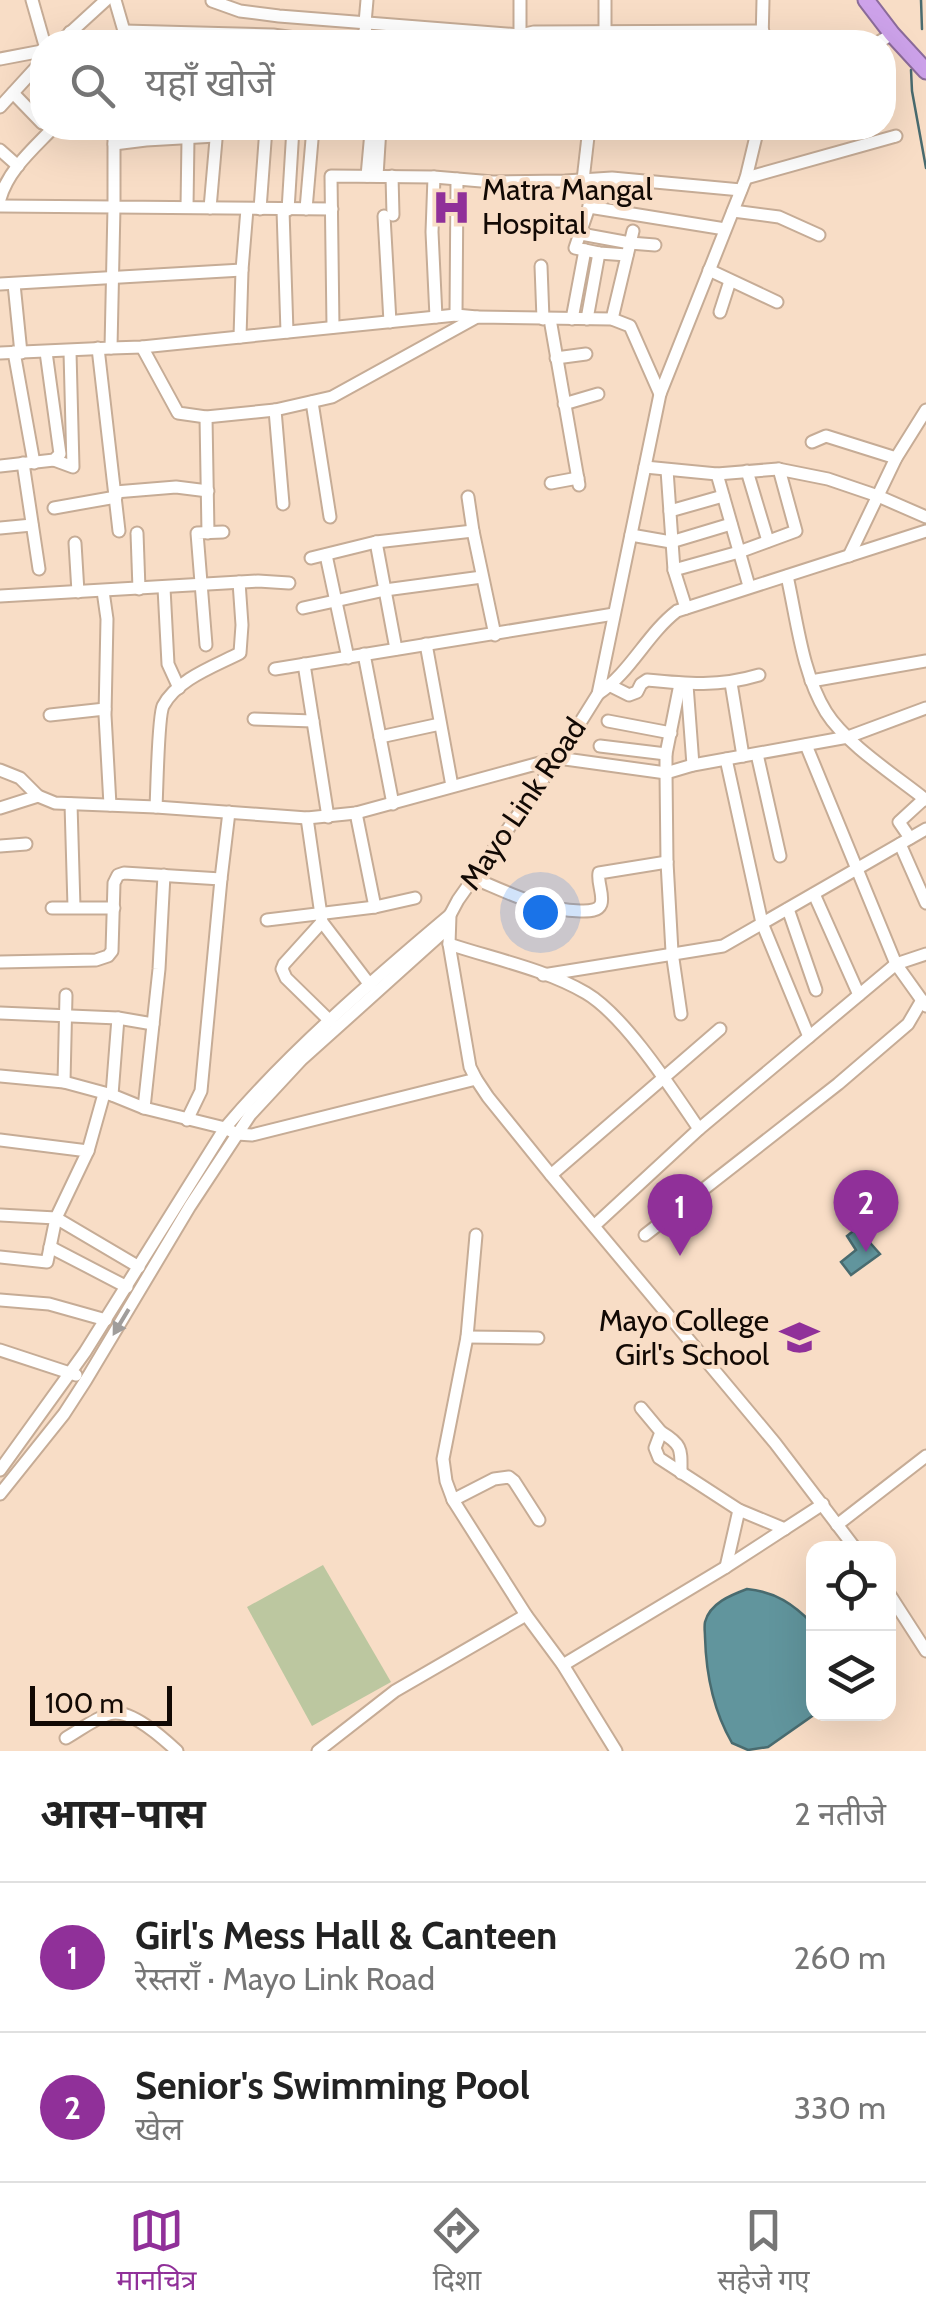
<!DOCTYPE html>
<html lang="hi">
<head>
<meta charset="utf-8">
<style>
  :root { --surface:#fff; --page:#f2f2f2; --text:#222; --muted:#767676; --line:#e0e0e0; --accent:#903099 }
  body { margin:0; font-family:Cabin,"Noto Sans Devanagari",sans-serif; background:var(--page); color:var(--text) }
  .controls { position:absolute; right:30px; bottom:30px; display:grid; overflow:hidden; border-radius:20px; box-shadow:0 10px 40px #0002 }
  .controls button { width:90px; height:90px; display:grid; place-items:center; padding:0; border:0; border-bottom:2px solid var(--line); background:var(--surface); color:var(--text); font:50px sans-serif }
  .scale { position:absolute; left:30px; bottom:25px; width:142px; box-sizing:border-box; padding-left:10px; border:5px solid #120904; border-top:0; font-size:28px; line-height:35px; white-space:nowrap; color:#120904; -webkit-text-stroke:8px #f8ddc6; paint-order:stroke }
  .you { position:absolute; left:540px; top:912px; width:35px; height:35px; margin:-25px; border:8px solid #fff; border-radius:50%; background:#1a73e8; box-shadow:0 0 0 15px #1a73e833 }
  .badge { display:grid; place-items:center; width:65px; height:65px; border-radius:50%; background:var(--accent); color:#fff; font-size:32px; font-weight:700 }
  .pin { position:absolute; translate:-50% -82px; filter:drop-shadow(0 2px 5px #0008) }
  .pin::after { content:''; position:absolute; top:52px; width:35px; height:30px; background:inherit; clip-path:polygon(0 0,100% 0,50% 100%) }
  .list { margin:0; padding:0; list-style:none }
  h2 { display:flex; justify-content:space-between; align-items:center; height:130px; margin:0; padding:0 40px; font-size:42px }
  h2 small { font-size:32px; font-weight:400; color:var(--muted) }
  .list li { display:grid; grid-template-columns:65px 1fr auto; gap:30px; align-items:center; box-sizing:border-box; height:150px; padding:0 40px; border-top:2px solid var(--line) }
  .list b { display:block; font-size:38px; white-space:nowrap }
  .list p { margin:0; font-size:32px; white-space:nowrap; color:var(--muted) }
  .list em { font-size:32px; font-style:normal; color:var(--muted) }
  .icon { flex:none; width:55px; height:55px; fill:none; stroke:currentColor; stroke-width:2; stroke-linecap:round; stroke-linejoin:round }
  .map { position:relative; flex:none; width:926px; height:1751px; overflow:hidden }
  .search { position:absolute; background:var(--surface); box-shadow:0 10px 40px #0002; left:30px; right:30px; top:30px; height:110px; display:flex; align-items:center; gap:25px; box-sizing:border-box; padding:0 35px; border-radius:40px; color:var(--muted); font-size:38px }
  .sheet { height:430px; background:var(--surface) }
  nav { display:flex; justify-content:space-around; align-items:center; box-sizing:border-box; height:140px; border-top:2px solid var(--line); background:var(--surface); font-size:28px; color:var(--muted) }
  nav a { display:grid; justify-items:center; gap:5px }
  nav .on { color:var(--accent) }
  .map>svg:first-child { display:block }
  .green { fill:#bcc7a0 }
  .water { fill:#61959d; stroke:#496b6f; stroke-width:2.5 }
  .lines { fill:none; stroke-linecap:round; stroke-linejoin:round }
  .stream { stroke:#496b6f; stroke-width:2.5 }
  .minor-casing { stroke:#c6ac96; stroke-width:15 }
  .highway-casing { stroke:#8c6c9a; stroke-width:19 }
  .minor { stroke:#fff; stroke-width:11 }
  .highway { stroke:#cda2ea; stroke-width:15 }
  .oneway { fill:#a09d9b }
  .labels { text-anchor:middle; stroke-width:8; stroke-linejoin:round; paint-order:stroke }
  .poi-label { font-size:30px; fill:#120904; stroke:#f8ddc6; text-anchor:start }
  .street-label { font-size:30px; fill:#120904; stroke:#f8ddc6 }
</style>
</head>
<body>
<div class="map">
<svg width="926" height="1751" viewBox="0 0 926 1751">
  <rect width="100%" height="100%" fill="#f8ddc6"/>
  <polygon class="green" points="323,1565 391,1682 312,1726 247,1607"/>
  <g class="water">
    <polygon points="857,1228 880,1254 851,1275 841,1262 856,1250 847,1236"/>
    <path d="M747,1589C776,1592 793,1604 813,1624L815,1714L768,1747L748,1750L732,1743C713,1710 706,1675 705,1637C705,1632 704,1627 705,1622C710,1603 731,1595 747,1589Z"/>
  </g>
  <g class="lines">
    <g class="stream">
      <polyline points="921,0 922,29"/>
      <polyline points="911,70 912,91 926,168"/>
    </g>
    <defs>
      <g id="minor">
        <polyline points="32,0 44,42"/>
        <polyline points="115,0 124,31"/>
        <polyline points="605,0 605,31"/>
        <polyline points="212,1 240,11 279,16 520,35 534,32 763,31"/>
        <polyline points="365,23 367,0"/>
        <polyline points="70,32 88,42"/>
        <polyline points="520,35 520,0"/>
        <polyline points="60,42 106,0"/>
        <polyline points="120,42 124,31 273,35 325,42"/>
        <polyline points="362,42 367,23"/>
        <polyline points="762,42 763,0"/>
        <polyline points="879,42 892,34"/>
        <polyline points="0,59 42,51"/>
        <polyline points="13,93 42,123"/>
        <polyline points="0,107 42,61"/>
        <polyline points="114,128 114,207 332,209"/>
        <polyline points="366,128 371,132 367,176"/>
        <polyline points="758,128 746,178 660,394 598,694 558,758 458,900 450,915 449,944 470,1067 476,1079 488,1097 551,1175 775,1443 855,1548"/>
        <polyline points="443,130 443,128"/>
        <polyline points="474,132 474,128"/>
        <polyline points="114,144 146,140 216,136"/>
        <polyline points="0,150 18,166"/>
        <polyline points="377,176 380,128"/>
        <polyline points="392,176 393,215"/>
        <polyline points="434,177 432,232 436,317"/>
        <polyline points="746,178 896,136"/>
        <polyline points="583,180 589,128"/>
        <polyline points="590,180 589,207 575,248 599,253 627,255"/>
        <path d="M0,199C8,170 33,149 53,128"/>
        <polyline points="0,206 114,207 111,348 0,353"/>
        <polyline points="187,207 188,138"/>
        <polyline points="589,207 725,229"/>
        <polyline points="210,208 217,128"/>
        <polyline points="260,209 266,128"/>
        <polyline points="306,209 313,128"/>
        <polyline points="283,210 287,332"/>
        <polyline points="288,210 293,128"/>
        <polyline points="733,211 779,217 819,235"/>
        <polyline points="384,216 390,322"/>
        <polyline points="581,234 630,243 655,245"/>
        <polyline points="541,266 543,319"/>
        <polyline points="709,270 777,302"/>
        <polyline points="0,284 242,270"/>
        <polyline points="14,284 21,353"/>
        <polyline points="720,312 730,281"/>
        <polyline points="456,315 457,179"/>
        <polyline points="550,319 579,485"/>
        <polyline points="572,319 585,250"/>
        <polyline points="587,319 599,253"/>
        <polyline points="612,319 633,231"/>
        <polyline points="333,327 331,176 434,177 493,182 565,181 612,178 741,190"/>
        <polyline points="240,337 242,270 247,209"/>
        <polyline points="142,347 178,413 206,417 275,410 332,397 477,317 612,319 630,326 660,394"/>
        <polyline points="98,348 119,531"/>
        <polyline points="111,348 142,347 456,315 477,317"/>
        <polyline points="14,352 34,463"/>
        <polyline points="556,358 586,354"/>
        <polyline points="312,402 330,517"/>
        <polyline points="564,404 598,394"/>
        <polyline points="275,410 283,504"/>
        <polyline points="206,417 208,533"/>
        <polyline points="812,442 826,436 896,458"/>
        <polyline points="54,460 73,467 70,352"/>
        <polyline points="23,463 39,569"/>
        <polyline points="0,466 54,460 60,454 46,352"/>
        <polyline points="645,467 717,474 778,469 828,479 878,496 926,517"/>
        <polyline points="667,470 674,570 686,608"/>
        <polyline points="747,471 768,541"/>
        <polyline points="717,474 749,586"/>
        <polyline points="551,483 578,478"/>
        <polyline points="115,492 176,487 208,491"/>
        <polyline points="468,497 473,531 495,635"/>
        <polyline points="54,508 116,497"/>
        <polyline points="670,511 723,496"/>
        <polyline points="0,528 32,525"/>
        <polyline points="137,533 139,589"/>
        <polyline points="631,535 671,542 731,524"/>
        <polyline points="376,542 396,649"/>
        <polyline points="75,543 78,592"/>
        <polyline points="326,555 348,658"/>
        <polyline points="849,556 896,458 926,410"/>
        <polyline points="311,558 376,542 473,531"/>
        <polyline points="674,570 739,552 796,531 779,469"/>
        <path d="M787,576C797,620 802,673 826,712C846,744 896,776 926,800"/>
        <polyline points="164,588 168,664 179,688"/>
        <polyline points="103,591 107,619 105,715 110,805"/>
        <polyline points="0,596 258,581 289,583"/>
        <polyline points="303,608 385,590 482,577"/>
        <polyline points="426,644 452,786"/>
        <polyline points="206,645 197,533 223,532"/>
        <polyline points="364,654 393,804"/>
        <polyline points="304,664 328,817"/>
        <polyline points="275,669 614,614"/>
        <polyline points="811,681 926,661"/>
        <polyline points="731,683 743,756"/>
        <polyline points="680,684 666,754 666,773 667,862 672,952 681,1014"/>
        <path d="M609,685L629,695L637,692L641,684L647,680C688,684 719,687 759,675"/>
        <polyline points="687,685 693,765"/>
        <path d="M598,694C630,673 647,634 677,611L926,531"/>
        <polyline points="50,715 105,709"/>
        <polyline points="254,719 313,721"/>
        <polyline points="608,721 671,733"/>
        <polyline points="380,737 440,724"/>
        <polyline points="806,745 896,964 926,1006"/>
        <polyline points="600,746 666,754"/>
        <polyline points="757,754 780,856"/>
        <polyline points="726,759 762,923 809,1037"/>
        <polyline points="0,770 20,778 38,796 55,803 156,807 307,818 356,813 558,758 666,773 693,765 848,737 926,708"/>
        <polyline points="71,804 74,907"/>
        <path d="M156,807C157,789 158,717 163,706C177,679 215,666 240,653L242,625L239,582"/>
        <polyline points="0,808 38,796"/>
        <polyline points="356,813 375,907"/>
        <polyline points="307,818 322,922 370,985"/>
        <polyline points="910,838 899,822 924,799"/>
        <polyline points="900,844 926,903"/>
        <polyline points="0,846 26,844"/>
        <path d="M473,878C509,893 541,910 580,911C587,911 598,912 601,904C604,895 597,882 599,873L667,862"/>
        <polyline points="814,894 859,995"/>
        <polyline points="52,908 114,908"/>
        <polyline points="788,909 816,990"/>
        <polyline points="267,920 375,907 415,898"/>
        <polyline points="322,922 284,964 282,969 286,978 330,1021"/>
        <path d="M449,944C494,959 545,969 586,993C625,1016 673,1091 699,1129"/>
        <polyline points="0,962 96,960 108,956 112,951 114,883 118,875 124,873 221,879"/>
        <polyline points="543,975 723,946 926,829"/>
        <polyline points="0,1013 118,1018 153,1024"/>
        <polyline points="0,1076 64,1082 112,1095 144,1108 225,1128 237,1134 252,1135 476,1079"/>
        <polyline points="64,1082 66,995"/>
        <polyline points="112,1095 118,1018"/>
        <polyline points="144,1108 159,969 164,875"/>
        <polyline points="187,1120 201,1091 221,879 229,812"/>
        <polyline points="0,1140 88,1151 56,1218 47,1262 0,1257"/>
        <polyline points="88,1151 104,1094"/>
        <polyline points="551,1175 720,1029"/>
        <polyline points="0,1215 56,1218 139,1267"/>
        <polyline points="595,1225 699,1129 896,964 926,954"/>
        <polyline points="476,1235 467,1337 443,1459 446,1481 453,1500 526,1615 563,1665 616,1751"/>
        <polyline points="645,1235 838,1084 908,1024 922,1000"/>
        <polyline points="50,1247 127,1287"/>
        <polyline points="0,1300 49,1304 106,1320"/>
        <polyline points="467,1337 538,1338"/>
        <polyline points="0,1350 76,1375"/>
        <polyline points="641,1408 661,1432 655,1448 659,1458 739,1510 785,1529"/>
        <path d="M661,1432C683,1445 681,1450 681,1473"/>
        <path d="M0,1470L85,1352L225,1128C289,1052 374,979 450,915"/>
        <polyline points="0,1494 64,1414 86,1380 190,1206 250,1115 301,1060 449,927"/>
        <polyline points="453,1500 494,1479 509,1477 514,1481 539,1520"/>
        <polyline points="837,1525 926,1456"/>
        <polyline points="726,1567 739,1510"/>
        <polyline points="888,1592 926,1651"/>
        <polyline points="563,1665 726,1567 823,1504"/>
        <path d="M66,1738C80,1730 94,1719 109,1714C129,1707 163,1738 177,1751"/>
        <polyline points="318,1751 395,1691 526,1615"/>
      </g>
      <polyline id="highway" points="866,0 892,34 926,71"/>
    </defs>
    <use href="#minor" class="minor-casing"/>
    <use href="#highway" class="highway-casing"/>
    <use href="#minor" class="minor"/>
    <use href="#highway" class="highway"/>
  </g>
  <defs><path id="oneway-solid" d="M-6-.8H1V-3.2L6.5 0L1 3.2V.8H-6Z" transform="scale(2.5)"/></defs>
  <use class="oneway" href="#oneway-solid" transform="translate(121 1322) rotate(121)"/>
  <defs>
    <symbol id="hospital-bare" viewBox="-9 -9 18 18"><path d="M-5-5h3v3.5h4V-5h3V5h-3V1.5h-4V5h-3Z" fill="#903099" stroke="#f8ddc6" stroke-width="2.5" paint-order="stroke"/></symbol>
    <symbol id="school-bare" viewBox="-9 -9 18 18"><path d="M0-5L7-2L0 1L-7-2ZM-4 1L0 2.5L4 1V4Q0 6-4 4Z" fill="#903099" stroke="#f8ddc6" stroke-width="2.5" paint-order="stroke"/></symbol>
  </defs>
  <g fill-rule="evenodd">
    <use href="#hospital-bare" x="424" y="180" width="55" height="55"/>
    <use href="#school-bare" x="772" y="1310" width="55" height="55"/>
  </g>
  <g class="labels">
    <g class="poi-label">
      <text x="482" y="200">Matra Mangal<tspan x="482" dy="34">Hospital</tspan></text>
      <text x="769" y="1331" text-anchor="end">Mayo College<tspan x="769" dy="34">Girl's School</tspan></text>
    </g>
    <g class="street-label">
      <text transform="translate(523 804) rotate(-56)" y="10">Mayo Link Road</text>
    </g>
  </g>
</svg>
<div class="controls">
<button><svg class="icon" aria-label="locate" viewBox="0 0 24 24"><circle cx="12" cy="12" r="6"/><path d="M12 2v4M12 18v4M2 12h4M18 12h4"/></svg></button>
<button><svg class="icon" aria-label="layers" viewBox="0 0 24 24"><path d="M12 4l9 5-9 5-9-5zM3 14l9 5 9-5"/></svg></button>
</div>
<div class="scale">100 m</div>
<div class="you"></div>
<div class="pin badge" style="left:680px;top:1256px">1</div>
<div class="pin badge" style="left:866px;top:1252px">2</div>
<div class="search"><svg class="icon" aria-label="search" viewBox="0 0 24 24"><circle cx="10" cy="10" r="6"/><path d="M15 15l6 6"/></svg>यहाँ खोजें</div>
</div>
<section class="sheet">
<h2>आस-पास<small>2 नतीजे</small></h2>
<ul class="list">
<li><span class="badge">1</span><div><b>Girl's Mess Hall &amp; Canteen</b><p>रेस्तराँ · Mayo Link Road</p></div><em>260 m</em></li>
<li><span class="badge">2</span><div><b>Senior's Swimming Pool</b><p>खेल</p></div><em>330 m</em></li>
</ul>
</section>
<nav>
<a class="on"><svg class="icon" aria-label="map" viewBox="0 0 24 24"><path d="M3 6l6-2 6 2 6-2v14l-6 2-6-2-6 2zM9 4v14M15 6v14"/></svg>मानचित्र</a>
<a><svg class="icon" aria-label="directions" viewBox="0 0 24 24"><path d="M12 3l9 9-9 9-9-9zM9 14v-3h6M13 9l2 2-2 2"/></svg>दिशा</a>
<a><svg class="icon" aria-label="saved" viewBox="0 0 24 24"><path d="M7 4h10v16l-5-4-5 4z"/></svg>सहेजे गए</a>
</nav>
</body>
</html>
